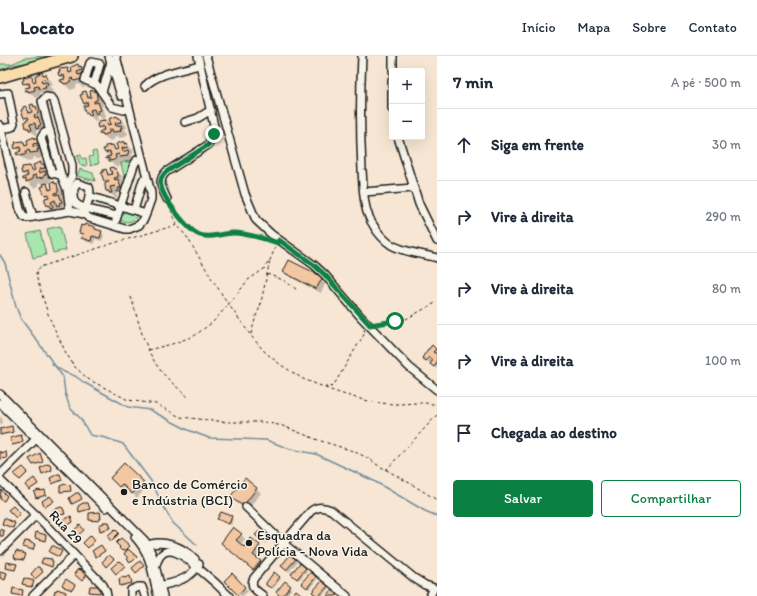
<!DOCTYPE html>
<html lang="pt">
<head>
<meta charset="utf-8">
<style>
  :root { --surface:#fff; --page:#f6f6f7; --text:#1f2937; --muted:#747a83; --line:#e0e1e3; --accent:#0b8043 }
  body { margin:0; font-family:Itim,sans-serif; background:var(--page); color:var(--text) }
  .controls { position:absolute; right:12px; top:12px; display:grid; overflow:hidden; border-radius:4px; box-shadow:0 4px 16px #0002 }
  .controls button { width:36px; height:36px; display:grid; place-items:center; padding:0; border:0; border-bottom:1px solid var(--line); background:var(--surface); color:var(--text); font:20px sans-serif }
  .stop { position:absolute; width:12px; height:12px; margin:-9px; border:3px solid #0b8043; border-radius:50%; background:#fff }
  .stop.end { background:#0b8043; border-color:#fff; box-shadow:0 1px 4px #0008 }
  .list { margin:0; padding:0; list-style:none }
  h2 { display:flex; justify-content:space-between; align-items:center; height:52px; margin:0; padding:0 16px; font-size:17px }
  h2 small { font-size:13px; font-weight:400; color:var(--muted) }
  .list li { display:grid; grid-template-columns:26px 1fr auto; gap:12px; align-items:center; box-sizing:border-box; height:72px; padding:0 16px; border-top:1px solid var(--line) }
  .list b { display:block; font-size:15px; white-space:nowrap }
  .list em { font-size:13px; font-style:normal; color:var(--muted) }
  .actions { display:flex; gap:8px; padding:12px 16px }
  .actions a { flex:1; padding:9px 0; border:1px solid var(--accent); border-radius:4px; text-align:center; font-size:14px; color:var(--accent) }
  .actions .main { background:var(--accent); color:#fff }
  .icon { flex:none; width:22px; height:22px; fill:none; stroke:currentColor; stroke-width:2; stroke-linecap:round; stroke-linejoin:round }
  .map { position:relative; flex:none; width:437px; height:540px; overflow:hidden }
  header { display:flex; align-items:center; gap:24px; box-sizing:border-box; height:56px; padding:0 20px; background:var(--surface); border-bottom:1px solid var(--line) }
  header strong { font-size:19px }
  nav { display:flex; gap:22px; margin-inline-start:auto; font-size:14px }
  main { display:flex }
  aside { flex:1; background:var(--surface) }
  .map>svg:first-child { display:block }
  .green { fill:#a7e6ae; stroke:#628165 }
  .shadow { fill:#0003 }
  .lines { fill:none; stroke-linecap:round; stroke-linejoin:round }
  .stream { stroke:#728c9f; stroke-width:1.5 }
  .building { fill:#f3c7a2; stroke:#1c1c1c }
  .minor-casing { stroke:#1c1c1c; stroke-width:10 }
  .highway-casing { stroke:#1c1c1c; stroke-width:14 }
  .path { stroke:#1c1c1c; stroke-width:1; stroke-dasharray:3 3; stroke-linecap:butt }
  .minor { stroke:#f7f3e8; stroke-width:7 }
  .highway { stroke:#faddab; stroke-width:11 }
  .route { stroke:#0b8043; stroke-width:5 }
  .poi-dot { fill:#1c1c1c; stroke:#f7f3e8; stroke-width:1.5 }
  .labels { text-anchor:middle; stroke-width:3; stroke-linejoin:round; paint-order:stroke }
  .poi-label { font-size:14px; fill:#1c1c1c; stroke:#f7f3e8; text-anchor:start }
  .street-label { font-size:14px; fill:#1c1c1c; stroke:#f7f3e8 }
</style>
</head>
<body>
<header>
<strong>Locato</strong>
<nav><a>Início</a><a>Mapa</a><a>Sobre</a><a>Contato</a></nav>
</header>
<main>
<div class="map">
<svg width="437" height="540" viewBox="0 0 437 540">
  <rect width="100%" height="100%" fill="#f6e6d3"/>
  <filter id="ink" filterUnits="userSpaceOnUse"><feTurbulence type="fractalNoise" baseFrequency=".025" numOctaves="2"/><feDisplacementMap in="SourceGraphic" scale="8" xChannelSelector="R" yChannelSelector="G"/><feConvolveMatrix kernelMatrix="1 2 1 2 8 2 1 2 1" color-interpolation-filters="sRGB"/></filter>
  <g filter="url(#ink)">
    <g class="green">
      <polygon points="42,0 51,0 39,2 26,7 11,9 0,15 0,8 11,8 25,2"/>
      <polygon points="96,95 99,107 91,110 89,101 93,100 92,96"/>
      <polygon points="81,99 82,103 86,102 87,110 80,109 77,100"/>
      <polygon points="131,104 125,124 121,107"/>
      <polygon points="80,113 93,117 95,125 77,120"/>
      <path d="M122,153L138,158C134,167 126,167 118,164Z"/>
      <polygon points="60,170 66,194 53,197 47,173"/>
      <polygon points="40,175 46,199 33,202 27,178"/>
    </g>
    <g class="shadow">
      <polygon points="78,9 88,18 88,30 82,31 79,28 76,29 76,32 71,34 62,26 65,24 60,20 67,13 72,18"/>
      <polygon points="42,18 52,26 53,29 49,30 54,35 51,36 52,38 48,39 46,39 44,36 40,37 41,40 36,42 26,34 29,32 24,25 32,22 36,26"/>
      <polygon points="86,37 93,44 96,37 102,43 103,50 101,51 104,54 106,61 104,61 105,65 110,69 120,63 126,69 127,72 124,73 128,77 128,78 126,79 126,81 120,82 118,80 114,81 115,83 110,85 100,77 103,76 99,71 99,65 103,64 98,59 96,60 97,66 96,66 87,57 88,50 84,47"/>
      <polygon points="33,49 42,58 43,65 41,65 44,68 47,75 44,79 39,74 36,75 37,80 27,72 28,65 25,61 26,51 34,59"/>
      <polygon points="37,84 43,90 44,93 41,94 45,99 43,100 43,102 37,103 35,101 32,102 32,104 27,106 18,98 20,97 16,92 16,86 23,86 27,90"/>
      <polygon points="123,86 133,94 134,97 131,98 135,103 132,104 133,107 130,108 127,107 125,105 121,106 122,109 117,111 107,103 110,101 105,96 113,90 117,94"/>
      <polygon points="40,107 50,115 51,118 48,119 52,124 50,125 50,127 46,128 54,136 54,127 63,135 64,142 62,143 65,146 68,153 64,156 60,151 57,152 58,157 54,156 48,149 49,142 45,139 45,131 42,126 38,127 39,130 34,132 24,123 27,122 22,117 30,111 34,115"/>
      <polygon points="106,114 111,119 116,114 122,120 124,128 121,128 124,131 124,142 119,137 116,138 118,143 117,143 107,135 108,128 105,124"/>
      <polygon points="95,172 104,179 102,185 95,183 94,188 85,185 82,182 83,180 80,176"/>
      <polygon points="284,216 322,222 326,226 321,237 288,220"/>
      <polygon points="435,293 437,295 437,313 423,302"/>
      <polygon points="0,361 2,362 3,367 0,368"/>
      <polygon points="12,372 13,377 1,379"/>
      <polygon points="124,409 147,431 137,442 127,432 124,435 111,422"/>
      <polygon points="50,410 52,415 43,418 41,413"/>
      <polygon points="23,412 28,417 21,424 16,419"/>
      <polygon points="245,424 261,437 247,454 236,445"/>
      <polygon points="221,457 233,463 231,469 219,463"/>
      <polygon points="115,474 119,479 113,485 108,480"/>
      <polygon points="259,476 268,484 266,487 258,481"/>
      <polygon points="241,479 245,483 240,489 244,492 252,483 264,494 256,503 264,510 258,517 226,491"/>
      <polygon points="290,500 297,506 289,516 282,510"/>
      <polygon points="119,507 124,512 117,518 112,513"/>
      <polygon points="301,509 307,515 299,524 292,518"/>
      <polygon points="311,517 317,523 309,533 303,527"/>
      <polygon points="232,519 248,535 243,540 241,540 226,525"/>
      <polygon points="279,522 281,523 273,533 269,530"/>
      <polygon points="322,526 329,532 322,540 318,540"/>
      <polygon points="290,531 292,532 286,540 281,540"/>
    </g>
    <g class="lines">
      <g class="stream">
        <polyline points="0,199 5,207 16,251 21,263 38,286 63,321 65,337 70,352 81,363 90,379 106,382 123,388 151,425 165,453 173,467 197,489"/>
        <polyline points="52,308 64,316 75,320 85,327 128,351 150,354 188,374 209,382 266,384 290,393 316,398 374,425 425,455 437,460"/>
      </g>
    </g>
    <g class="building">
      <polygon points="78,8 79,11 81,10 82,14 77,16 78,19 83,18 83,20 81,21 82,23 74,25 73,22 70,23 71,25 68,27 64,28 63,26 61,26 60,24 65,23 64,19 59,20 58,16 60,16 59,13 68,12 69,17 72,16 71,11"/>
      <polygon points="42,16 43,19 46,18 47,22 41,24 42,27 47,26 48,29 45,29 46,32 39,33 38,30 34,31 35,34 32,35 28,36 28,34 25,35 25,32 30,31 29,27 23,28 22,25 24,24 23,22 32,20 33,26 36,25 35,20"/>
      <polygon points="93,34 94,36 96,35 97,41 97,44 94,45 94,47 98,46 101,54 98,55 99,58 96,58 94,53 90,54 92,59 89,60 88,57 86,58 84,53 84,50 88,49 87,46 84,48 80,39 83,38 82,36 86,35 88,42 91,41 90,35"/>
      <polygon points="33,48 34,51 36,50 38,56 38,58 34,59 35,62 38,61 41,69 38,70 39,72 36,73 35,67 30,68 32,74 29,74 29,72 26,72 25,67 25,65 29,63 28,61 24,62 21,54 23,53 23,51 26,50 28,57 32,56 30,49"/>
      <polygon points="117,60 118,62 120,62 121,66 115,67 116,70 121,69 122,72 120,72 121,75 113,76 112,73 109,74 109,77 107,78 103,79 102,77 100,78 99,76 104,74 103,70 98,72 97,68 99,67 98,65 106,64 108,69 111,68 109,63"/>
      <polygon points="34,81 35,83 37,83 38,87 33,88 33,91 39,90 39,93 37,93 38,96 30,97 29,94 26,95 26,98 24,99 20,100 19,98 17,99 16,97 21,95 20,91 15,93 14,89 16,88 15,86 23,85 25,90 28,89 27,84"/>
      <polygon points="124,85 124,88 127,87 128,91 122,92 123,96 128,94 129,97 127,98 127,100 120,101 119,98 115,99 116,102 114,104 109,105 109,102 106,103 106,101 111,100 110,95 105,97 103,93 105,93 105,90 113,89 115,94 118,93 116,88"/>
      <polygon points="41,106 41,108 44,108 45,112 39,113 40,117 45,115 46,118 44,119 44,121 37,122 36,119 32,120 33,123 31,124 26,126 26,123 23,124 23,122 28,120 27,116 22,118 21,114 22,114 22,111 30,110 32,115 35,114 33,109"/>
      <polygon points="113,111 114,113 116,113 118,118 118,121 114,122 115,124 118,123 121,132 118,132 119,135 116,136 115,130 110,131 112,137 109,137 109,135 106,135 105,130 105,127 109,126 108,124 104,125 101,117 103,116 103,114 106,113 108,119 112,118 110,112"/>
      <polygon points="54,125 55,128 57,127 58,133 58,136 55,137 55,139 59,138 62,146 59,147 60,149 57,150 55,144 51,146 53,151 50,152 49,149 47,150 45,145 45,142 49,141 49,138 45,139 41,131 44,130 43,128 47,127 49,134 52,133 51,126"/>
      <polygon points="85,168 95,171 95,173 102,175 100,182 92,180 91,185 81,182 83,178 79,177 81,169 84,170"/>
      <polygon points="289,204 323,221 316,233 283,216"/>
      <polygon points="432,289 436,293 433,296 437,298 437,307 434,311 430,308 433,304 429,301 426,305 422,302 428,293 429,293"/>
      <polygon points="12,370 13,376 0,379 0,373"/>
      <polygon points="21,379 23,385 21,386 21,387 12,389 10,382"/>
      <polygon points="0,395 1,397 6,396 7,402 0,403"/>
      <polygon points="40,397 43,406 33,409 29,403"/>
      <polygon points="124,407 144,426 132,438 122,428 119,431 110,422"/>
      <polygon points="47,408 50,409 52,414 42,418 40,412"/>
      <polygon points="23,411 28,416 20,424 14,419 14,418"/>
      <polygon points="58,418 60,418 62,424 52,428 50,422"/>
      <polygon points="34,422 38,428 29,434 25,429"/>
      <polygon points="245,422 257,432 243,450 230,441"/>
      <polygon points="65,428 70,429 71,435 60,436 60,430"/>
      <polygon points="1,434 7,440 4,445 0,443"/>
      <polygon points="39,434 40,435 45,434 46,439 36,442 34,436"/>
      <polygon points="76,437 79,437 82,443 72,448 69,442"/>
      <polygon points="50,440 54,445 45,451 42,445"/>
      <polygon points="83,447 88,447 90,453 79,456 78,450"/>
      <polygon points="13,450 20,457 16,462 8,454"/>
      <polygon points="61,451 63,452 65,458 54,460 53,454"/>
      <polygon points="100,456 101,463 99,463 99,465 89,464 89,457"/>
      <polygon points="221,456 232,460 229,468 217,463"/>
      <polygon points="71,460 73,466 65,471 64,470 61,465"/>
      <polygon points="4,462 15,467 13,472 2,468"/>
      <polygon points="103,466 109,466 111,472 100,475 99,469 104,467"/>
      <polygon points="80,469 84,474 76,481 72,476"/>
      <polygon points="233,471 242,478 236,484 244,491 251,482 260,489 253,499 261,505 253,514 221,487"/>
      <polygon points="0,473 4,475 3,480 0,480"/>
      <polygon points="115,473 119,477 111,485 107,480"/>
      <polygon points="259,475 267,481 263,486 255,479"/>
      <polygon points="36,476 46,479 45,485 35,482"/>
      <polygon points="91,479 95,484 88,492 83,487"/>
      <polygon points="121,482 130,490 125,495 123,494 122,495 119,492 120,491 116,487"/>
      <polygon points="25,485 31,486 31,487 35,488 33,494 23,491"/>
      <polygon points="101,489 105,495 96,501 92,495"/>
      <polygon points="52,490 54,490 62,495 59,501 49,496"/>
      <polygon points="128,493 137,501 132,506 131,505 130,506 127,503 128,502 124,498"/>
      <polygon points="16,495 26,498 24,504 16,503 14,501"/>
      <polygon points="109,499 114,503 106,511 102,506"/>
      <polygon points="290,499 296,503 286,514 281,510"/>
      <polygon points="43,502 52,503 51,504 53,505 52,511 41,507"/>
      <polygon points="119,505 125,510 116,518 111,512"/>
      <polygon points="140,505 144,510 136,517 132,512"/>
      <polygon points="6,506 17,508 15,514 5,512"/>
      <polygon points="300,507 306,512 297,523 291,518"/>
      <polygon points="37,511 39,511 43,516 35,523 31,518"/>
      <polygon points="78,513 79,514 80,513 86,520 82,525 74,518"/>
      <polygon points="0,515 7,517 5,524 0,522"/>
      <polygon points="274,516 280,521 271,532 266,529 266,527"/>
      <polygon points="311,516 316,521 307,532 301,527"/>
      <polygon points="232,517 245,531 238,539 224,525"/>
      <polygon points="123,520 124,522 130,520 132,527 120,530 119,523"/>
      <polygon points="24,522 34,525 32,531 26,530 26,529 22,528"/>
      <polygon points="66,523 75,529 72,534 64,531 64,530 62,529"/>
      <polygon points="285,525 291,530 282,540 280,540 276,536"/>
      <polygon points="322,525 328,530 319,540 317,540 312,536"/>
      <polygon points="90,530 98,530 98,531 100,532 100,537 89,536"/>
      <polygon points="13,532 23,534 22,540 12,538"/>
      <polygon points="57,533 66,536 65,540 54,540 55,534 56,535"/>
      <polygon points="296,534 302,539 300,540 291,540"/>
      <polygon points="332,534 338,539 336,540 327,540"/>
    </g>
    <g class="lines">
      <defs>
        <g id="minor">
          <polyline points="109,0 121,40"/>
          <polyline points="206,0 245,138 256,164 271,178 314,209 325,219 360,260 409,311 437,334"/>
          <path d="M362,0C360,38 360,75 362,114C363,127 363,143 367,156C371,168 380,181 390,188C402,196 423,198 437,202"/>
          <polyline points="393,15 393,0"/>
          <polyline points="392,25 392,53"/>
          <polyline points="94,28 100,8 92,6 90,7 85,24 97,29 112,51 124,54 129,52"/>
          <path d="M145,30C157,17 183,14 199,9"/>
          <polyline points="102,36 111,6"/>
          <polyline points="0,38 8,37 14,67 12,71 1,73"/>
          <polyline points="185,66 198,62 211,54"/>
          <polyline points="0,69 20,153 24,161 27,162 70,155 84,158 89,162 125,173 129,173 139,169 144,163 151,143 151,137 116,0"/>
          <polyline points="50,75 44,77 41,82 52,117 61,119"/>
          <polyline points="398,81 419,148 437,185"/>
          <polyline points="67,133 72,119 72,109 54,45 52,42 46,41 42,45 61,119 67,133 70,155"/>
          <polyline points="26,136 33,161"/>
          <polyline points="364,136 413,132"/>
          <polyline points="89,140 146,158"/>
          <path d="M167,143C162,133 157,125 166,116L208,89L214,78V70L198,0"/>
          <polyline points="134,154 143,124"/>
          <path d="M84,158C86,150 92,139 89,131L77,127C73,133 70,144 78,149C85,153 108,158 117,160"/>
          <polyline points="116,164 134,109 137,104 142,103"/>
          <polyline points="0,338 145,485 152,498 163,540"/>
          <polyline points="0,347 106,452"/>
          <polyline points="0,419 39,380"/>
          <polyline points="0,424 36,459 103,529 106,535 107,540"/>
          <polyline points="246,451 283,487 347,540"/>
          <path d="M135,481C153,501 151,516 158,540"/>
          <path d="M144,491C161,482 182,490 195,503"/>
          <polyline points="0,495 36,459"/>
          <path d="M156,509C164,481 187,502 199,513C209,521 219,530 229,540"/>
          <path d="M157,530C173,528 191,523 199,508"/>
          <polyline points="33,540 74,499"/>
          <polyline points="131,540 131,534 138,531 142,531 145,540"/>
          <path d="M263,540C256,534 249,531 254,522L311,455C318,450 323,451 331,454L414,522L425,529L434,532L430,540"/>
        </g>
        <polyline id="highway" points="0,21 72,0"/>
      </defs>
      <use href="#minor" class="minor-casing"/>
      <use href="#highway" class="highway-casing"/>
      <g class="path">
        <polyline points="169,148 191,174 200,179 209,181 234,177 269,185"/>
        <polyline points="169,149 177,169 187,181 212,223 229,249 252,281 265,296 281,309 303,323 324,331 331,331 335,327 363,280 365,277 364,273"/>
        <polyline points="177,169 114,187 40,211 36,216 37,223 49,261 66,297 75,311 88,323 128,344 156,348 180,361 227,366 264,366 283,370 318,384 353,395 370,403 376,408 413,429 437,444"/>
        <polyline points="267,218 283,224 296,233"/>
        <path d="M131,241C138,263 143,288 156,308C164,321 177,331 188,341"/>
        <polyline points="376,268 406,263 437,246"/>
        <polyline points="251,278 256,260 260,251 270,204"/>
        <polyline points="148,294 172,288 194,280 213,266 235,241 248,224 264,213 270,204 276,190"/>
        <path d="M325,332C348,340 372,348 397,348C411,348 423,345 437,349"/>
        <polyline points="386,414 437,359"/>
      </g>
      <use href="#minor" class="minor"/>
      <use href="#highway" class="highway"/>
    </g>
  </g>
  <g class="lines" filter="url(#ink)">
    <path class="route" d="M214,78L208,89L166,116C162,120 159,124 161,130C163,142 188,175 200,179C210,183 222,177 233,177C248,177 264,183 278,187L279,184L314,209L325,219L370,269L395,265"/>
  </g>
  <g class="poi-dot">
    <circle cx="124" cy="436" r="4"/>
    <circle cx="249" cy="487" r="4"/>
  </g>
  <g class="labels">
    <g class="poi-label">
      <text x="132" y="433">Banco de Comércio<tspan x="132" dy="16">e Indústria (BCI)</tspan></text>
      <text x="257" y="484">Esquadra da<tspan x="257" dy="16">Polícia - Nova Vida</tspan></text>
    </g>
    <g class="street-label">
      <text transform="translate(66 471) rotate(46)" y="5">Rua 29</text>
    </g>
  </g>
</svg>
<div class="controls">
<button>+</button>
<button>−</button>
</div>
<div class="stop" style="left:395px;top:265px"></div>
<div class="stop end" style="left:214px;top:78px"></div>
</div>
<aside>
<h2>7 min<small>A pé · 500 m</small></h2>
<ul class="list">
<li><svg class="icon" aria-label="ahead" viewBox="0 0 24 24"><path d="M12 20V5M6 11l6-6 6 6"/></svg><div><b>Siga em frente</b></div><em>30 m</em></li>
<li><svg class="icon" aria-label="right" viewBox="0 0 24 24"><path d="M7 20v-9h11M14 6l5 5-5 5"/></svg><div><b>Vire à direita</b></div><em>290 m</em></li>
<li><svg class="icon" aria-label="right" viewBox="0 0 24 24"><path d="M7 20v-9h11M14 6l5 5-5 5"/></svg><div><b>Vire à direita</b></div><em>80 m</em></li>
<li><svg class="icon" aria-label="right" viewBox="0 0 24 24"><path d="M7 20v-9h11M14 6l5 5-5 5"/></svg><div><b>Vire à direita</b></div><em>100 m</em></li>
<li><svg class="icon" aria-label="arrive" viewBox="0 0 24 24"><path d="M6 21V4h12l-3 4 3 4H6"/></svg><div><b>Chegada ao destino</b></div></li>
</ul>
<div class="actions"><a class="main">Salvar</a><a>Compartilhar</a></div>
</aside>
</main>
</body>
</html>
